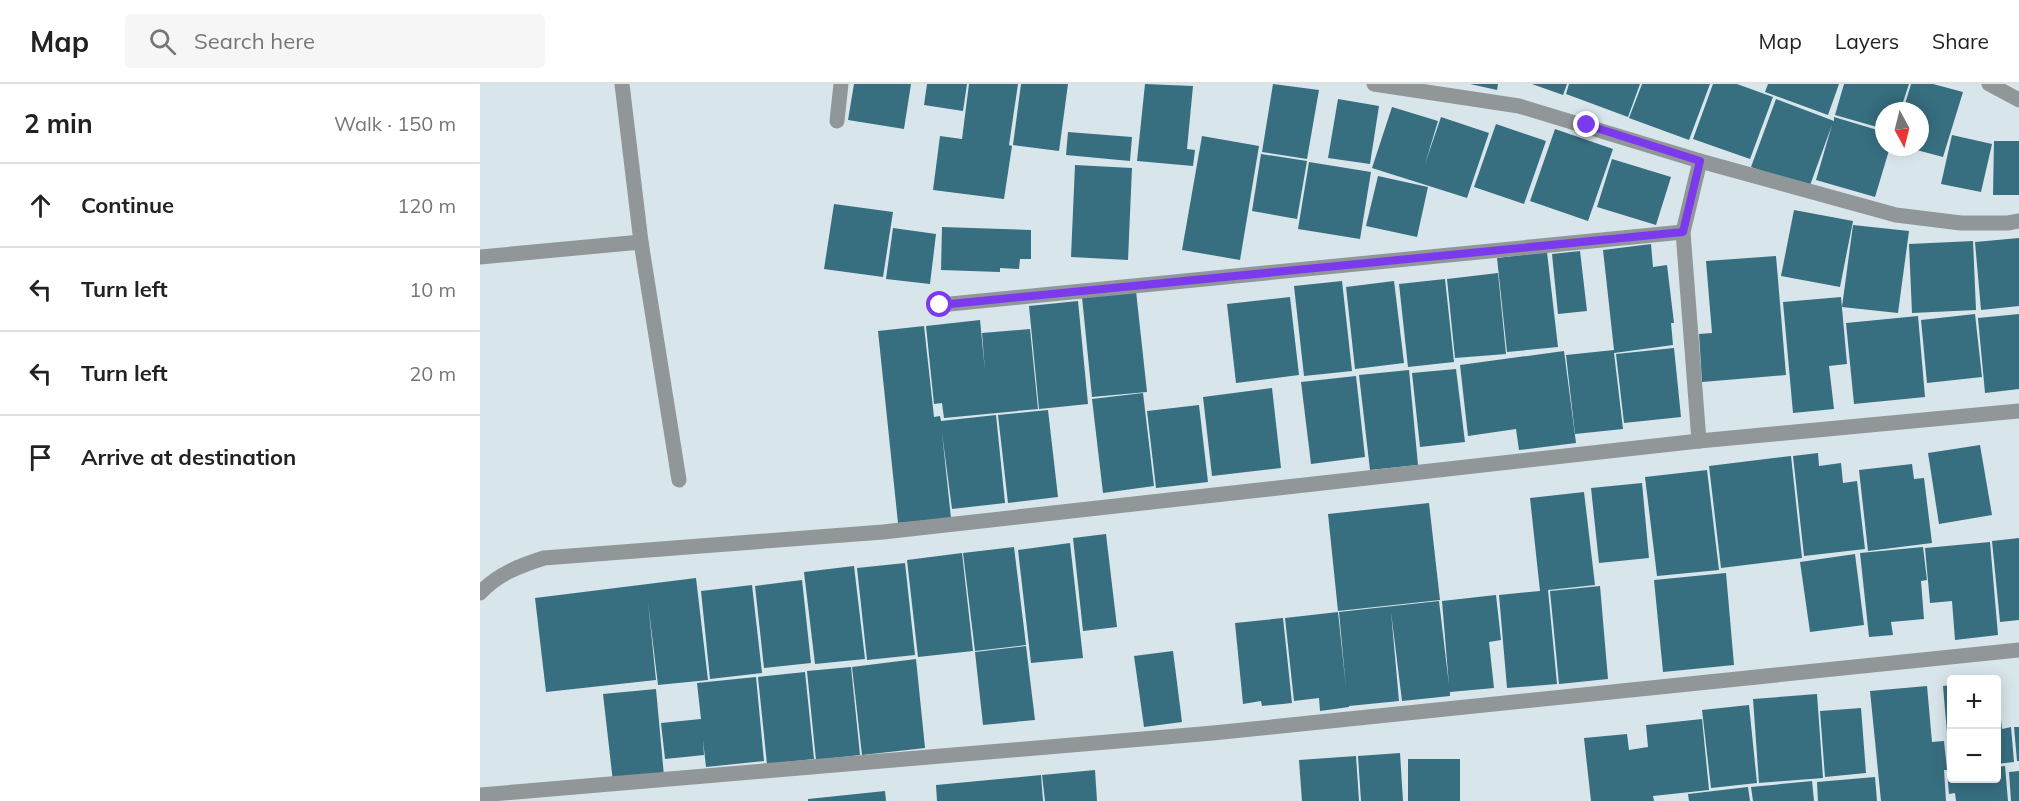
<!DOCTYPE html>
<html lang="en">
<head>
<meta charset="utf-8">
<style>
  :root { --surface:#fff; --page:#f6f6f6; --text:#222; --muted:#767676; --line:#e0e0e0 }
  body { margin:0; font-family:Mulish,sans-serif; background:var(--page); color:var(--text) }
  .controls { position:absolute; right:18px; bottom:18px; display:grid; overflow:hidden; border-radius:6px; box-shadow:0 3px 15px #0003 }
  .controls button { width:54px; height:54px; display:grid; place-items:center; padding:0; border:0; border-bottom:2px solid var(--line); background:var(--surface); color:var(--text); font:30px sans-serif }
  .compass { position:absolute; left:1395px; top:18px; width:54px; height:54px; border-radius:50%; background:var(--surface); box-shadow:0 3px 15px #0003; rotate:173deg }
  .stop { position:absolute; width:18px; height:18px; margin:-14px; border:4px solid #7c3aed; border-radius:50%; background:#fff }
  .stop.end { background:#7c3aed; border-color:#fff; box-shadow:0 2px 6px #0008 }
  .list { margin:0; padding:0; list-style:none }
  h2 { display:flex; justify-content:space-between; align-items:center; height:78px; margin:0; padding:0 24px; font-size:26px }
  h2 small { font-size:20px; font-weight:400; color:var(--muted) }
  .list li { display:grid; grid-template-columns:39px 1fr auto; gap:18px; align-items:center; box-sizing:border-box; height:84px; padding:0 24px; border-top:2px solid var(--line) }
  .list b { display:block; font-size:22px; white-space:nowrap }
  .list em { font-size:20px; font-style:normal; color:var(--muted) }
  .icon { flex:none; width:33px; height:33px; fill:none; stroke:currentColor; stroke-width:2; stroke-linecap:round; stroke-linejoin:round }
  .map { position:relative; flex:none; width:1539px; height:717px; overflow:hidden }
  header { display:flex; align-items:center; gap:36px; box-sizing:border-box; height:84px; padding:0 30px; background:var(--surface); border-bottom:2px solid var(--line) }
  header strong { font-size:28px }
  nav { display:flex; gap:33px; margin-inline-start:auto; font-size:21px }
  .search { width:420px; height:54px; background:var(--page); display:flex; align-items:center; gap:15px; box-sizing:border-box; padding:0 21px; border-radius:6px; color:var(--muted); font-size:22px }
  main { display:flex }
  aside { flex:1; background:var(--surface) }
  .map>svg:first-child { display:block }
  .building { fill:#376f80 }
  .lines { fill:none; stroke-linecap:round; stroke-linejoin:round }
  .street { stroke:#919799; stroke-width:15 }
  .route { stroke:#7c3aed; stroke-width:8 }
</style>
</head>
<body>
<header>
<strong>Map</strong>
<div class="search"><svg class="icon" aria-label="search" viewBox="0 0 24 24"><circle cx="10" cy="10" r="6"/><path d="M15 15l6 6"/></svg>Search here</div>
<nav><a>Map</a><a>Layers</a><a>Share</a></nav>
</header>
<main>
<aside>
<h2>2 min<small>Walk · 150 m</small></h2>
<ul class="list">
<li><svg class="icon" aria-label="ahead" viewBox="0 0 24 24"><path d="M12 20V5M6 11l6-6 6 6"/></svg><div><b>Continue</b></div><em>120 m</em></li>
<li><svg class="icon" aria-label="left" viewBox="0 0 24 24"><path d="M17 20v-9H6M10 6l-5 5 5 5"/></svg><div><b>Turn left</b></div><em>10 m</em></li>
<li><svg class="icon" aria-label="left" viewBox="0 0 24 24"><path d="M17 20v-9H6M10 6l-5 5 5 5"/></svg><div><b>Turn left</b></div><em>20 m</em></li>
<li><svg class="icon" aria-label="arrive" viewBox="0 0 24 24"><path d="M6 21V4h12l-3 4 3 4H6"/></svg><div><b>Arrive at destination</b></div></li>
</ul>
</aside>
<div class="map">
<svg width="1539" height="717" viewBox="0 0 1539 717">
  <rect width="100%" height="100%" fill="#d8e6eb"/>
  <g class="building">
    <polygon points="374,0 431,0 424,45 368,36"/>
    <polygon points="447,0 487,0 483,27 444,21"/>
    <polygon points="489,0 538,0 529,61 532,62 524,115 453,106 460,52 482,55"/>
    <polygon points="541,0 588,0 579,67 533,61"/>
    <polygon points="665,0 713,2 707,65 715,66 713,82 657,77"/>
    <polygon points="793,0 839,6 827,75 782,68"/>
    <polygon points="990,0 1018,0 1017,6"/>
    <polygon points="1052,0 1087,0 1083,11"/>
    <polygon points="1089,0 1160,0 1148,33 1086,10"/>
    <polygon points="1162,0 1230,0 1209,56 1149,34"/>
    <polygon points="1233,0 1257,0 1293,13 1270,75 1213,55"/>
    <polygon points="1288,0 1359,0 1348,31 1285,8"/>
    <polygon points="1364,0 1429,0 1420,27 1404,27 1404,45 1355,31"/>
    <polygon points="1431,0 1453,0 1483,8 1463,73 1429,64 1440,63 1440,27 1423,27"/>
    <polygon points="858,15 899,22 890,80 848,74"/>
    <polygon points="1296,15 1354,37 1354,33 1404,48 1404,63 1410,63 1395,113 1336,96 1352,41 1329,104 1271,83"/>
    <polygon points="912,23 958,37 945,80 961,33 1009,49 987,114 892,84"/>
    <polygon points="1016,40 1066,57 1044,120 994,103"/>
    <polygon points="1075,45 1133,65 1108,137 1050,117"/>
    <polygon points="588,48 652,53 650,77 586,71"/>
    <polygon points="1472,51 1512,60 1501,108 1461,100"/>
    <polygon points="722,52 779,62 760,176 702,166"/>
    <polygon points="1514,57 1539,57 1539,111 1513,111"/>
    <polygon points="781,70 827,77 817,135 772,127"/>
    <polygon points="1132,75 1191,93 1176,141 1117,123"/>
    <polygon points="829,78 891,88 880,155 818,145"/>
    <polygon points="595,81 652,84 648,176 591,173"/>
    <polygon points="898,92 948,103 937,153 886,142"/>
    <polygon points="354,120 413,128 403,193 344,185"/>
    <polygon points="1314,126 1373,137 1360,203 1301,192"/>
    <polygon points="1373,141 1429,147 1418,229 1362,223"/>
    <polygon points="462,143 551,146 551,175 540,175 539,185 520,184 520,188 461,186"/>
    <polygon points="413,144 456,150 450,200 406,195"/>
    <polygon points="1539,154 1539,222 1501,226 1495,158"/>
    <polygon points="1493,157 1496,226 1432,229 1429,160"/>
    <polygon points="1171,160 1173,183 1187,181 1194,239 1191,239 1193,261 1134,269 1143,345 1095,350 1086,271 1134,266 1123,166"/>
    <polygon points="1100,167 1107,227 1078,230 1072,170"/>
    <polygon points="1067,168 1078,263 1027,268 1017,174"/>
    <polygon points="1296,172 1306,291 1222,298 1219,250 1232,249 1226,177"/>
    <polygon points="1018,189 1026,270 975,274 967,195"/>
    <polygon points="965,195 974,278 928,283 919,200"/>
    <polygon points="862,197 872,287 824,292 814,202"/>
    <polygon points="914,197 924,279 875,285 866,203"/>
    <polygon points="656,207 667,308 612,313 602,213"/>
    <polygon points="810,213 819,291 756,299 747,220"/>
    <polygon points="1361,213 1367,280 1349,282 1354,325 1313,329 1303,218"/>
    <polygon points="598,217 608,320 559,325 549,222"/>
    <polygon points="1495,230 1502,293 1447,299 1441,236"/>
    <polygon points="1539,230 1539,305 1505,309 1498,234"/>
    <polygon points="1438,232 1445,313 1374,320 1366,239"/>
    <polygon points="500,236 505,287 502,249 550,245 558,325 464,334 462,319 454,320 446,242"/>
    <polygon points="444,242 454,333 460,332 461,337 516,331 525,419 472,425 462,349 471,434 418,439 398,247"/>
    <polygon points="1194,264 1201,333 1144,339 1136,270"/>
    <polygon points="1084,267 1096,359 1039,366 1036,345 988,352 980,281"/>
    <polygon points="976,285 985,358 940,363 932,289"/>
    <polygon points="929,286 938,381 890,386 879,291"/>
    <polygon points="876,292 885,373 831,380 821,298"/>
    <polygon points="792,304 801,384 732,392 723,313"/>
    <polygon points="663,309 674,402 623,409 612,315"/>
    <polygon points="719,321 728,398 676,404 667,327"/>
    <polygon points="568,326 578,413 528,419 518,331"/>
    <polygon points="1500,361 1512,431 1459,440 1448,369"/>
    <polygon points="1338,369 1339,382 1361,379 1363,399 1377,397 1385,465 1324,472 1313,372"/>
    <polygon points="1311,372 1322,474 1241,484 1229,382"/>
    <polygon points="1432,380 1434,395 1444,394 1452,459 1388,467 1379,386"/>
    <polygon points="1227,386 1239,486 1177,492 1165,393"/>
    <polygon points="1162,399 1169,474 1119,479 1111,404"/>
    <polygon points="1104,408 1115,501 1068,506 1077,600 1027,604 1019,511 1060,507 1050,414"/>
    <polygon points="949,419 960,516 858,527 848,430"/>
    <polygon points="626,450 637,543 603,547 593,454"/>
    <polygon points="1539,454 1539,536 1520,538 1512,457"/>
    <polygon points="1510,458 1518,551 1475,556 1472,517 1450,519 1445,464"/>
    <polygon points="590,459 603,574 551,579 538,466"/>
    <polygon points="534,463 546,561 495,567 483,469"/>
    <polygon points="1443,463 1447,496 1441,497 1444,535 1411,538 1413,551 1389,553 1380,469"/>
    <polygon points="482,469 493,567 438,573 427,476"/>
    <polygon points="1375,470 1384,541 1330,548 1320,478"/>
    <polygon points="425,479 435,571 387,576 377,484"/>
    <polygon points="374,482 385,575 335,580 324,488"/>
    <polygon points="1246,489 1254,581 1183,588 1174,496"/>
    <polygon points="216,494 228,596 178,601 168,518 176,596 66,608 55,514"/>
    <polygon points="322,496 331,579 284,584 275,502"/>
    <polygon points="272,501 282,589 230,595 221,507"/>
    <polygon points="1120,502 1128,595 1079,600 1070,507"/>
    <polygon points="1016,511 1021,556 1009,558 1014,604 970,608 970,612 922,617 911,528 919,617 869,622 869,623 840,627 839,614 814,617 805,534 858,528 866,604 859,528 959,517 969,601 962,517"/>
    <polygon points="803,534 812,619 782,622 781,617 763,620 755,539"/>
    <polygon points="546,562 555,636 503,641 495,568"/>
    <polygon points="693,567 702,638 664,643 654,572"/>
    <polygon points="436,575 445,664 382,671 372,583"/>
    <polygon points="371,583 380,671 336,676 327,587"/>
    <polygon points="325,588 334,675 287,680 278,593"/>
    <polygon points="276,593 284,677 226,683 223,656 224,671 185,675 181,639 221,635 217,599"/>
    <polygon points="1472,601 1472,684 1470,684 1463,602"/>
    <polygon points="1447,602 1452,658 1464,657 1467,686 1464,686 1466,717 1401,717 1390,607"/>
    <polygon points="176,605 184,692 133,698 123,610"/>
    <polygon points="1516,607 1518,607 1522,645 1531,643 1534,678 1516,680"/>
    <polygon points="1337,610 1343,694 1279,699 1273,615"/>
    <polygon points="1269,621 1277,699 1231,704 1222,626"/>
    <polygon points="1381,624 1386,689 1345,693 1340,627"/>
    <polygon points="1222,635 1229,706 1173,712 1174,717 1111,717 1104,654 1147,650 1149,666 1168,663 1166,641"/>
    <polygon points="1534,643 1539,643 1539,677 1537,677"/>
    <polygon points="920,669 923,717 881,717 878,672"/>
    <polygon points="876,672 879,717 822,717 819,676"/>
    <rect x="928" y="675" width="52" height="42"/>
    <polygon points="1525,682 1528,717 1476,717 1475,709 1469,710 1467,687 1472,686 1472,694 1516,694 1516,683"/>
    <polygon points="615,686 617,717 565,717 562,691"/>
    <polygon points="1539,687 1539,717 1531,717 1529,688"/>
    <polygon points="561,691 563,717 457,717 456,701"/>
    <polygon points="1395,693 1397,717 1338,717 1337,698"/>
    <polygon points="1332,697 1334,717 1273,717 1271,703"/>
    <polygon points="1268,703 1270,717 1209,717 1208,710"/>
    <polygon points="405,707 406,717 328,717 328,715"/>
  </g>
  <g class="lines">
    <g class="street">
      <polyline points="142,0 161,158"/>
      <polyline points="894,0 1039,22 1220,77 1416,131 1481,139 1528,139 1539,137"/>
      <polyline points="1509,0 1539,16"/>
      <polyline points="357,37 361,0"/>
      <polyline points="0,173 161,158 199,396"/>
      <polyline points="460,221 1203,148"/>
      <polyline points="1219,357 1203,148 1220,77"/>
      <path d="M0,509C18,490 39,482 64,474L403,448L1219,357L1539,327"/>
      <polyline points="0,711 733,649 1539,566"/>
    </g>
  </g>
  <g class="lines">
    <polyline class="route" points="460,221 1203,148 1220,77 1107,41"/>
  </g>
</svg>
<div class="controls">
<button>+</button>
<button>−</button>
</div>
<svg class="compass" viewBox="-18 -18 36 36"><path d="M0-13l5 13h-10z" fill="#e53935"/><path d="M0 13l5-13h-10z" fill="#767676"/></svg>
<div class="stop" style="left:460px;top:221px"></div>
<div class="stop end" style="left:1107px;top:41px"></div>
</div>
</main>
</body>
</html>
